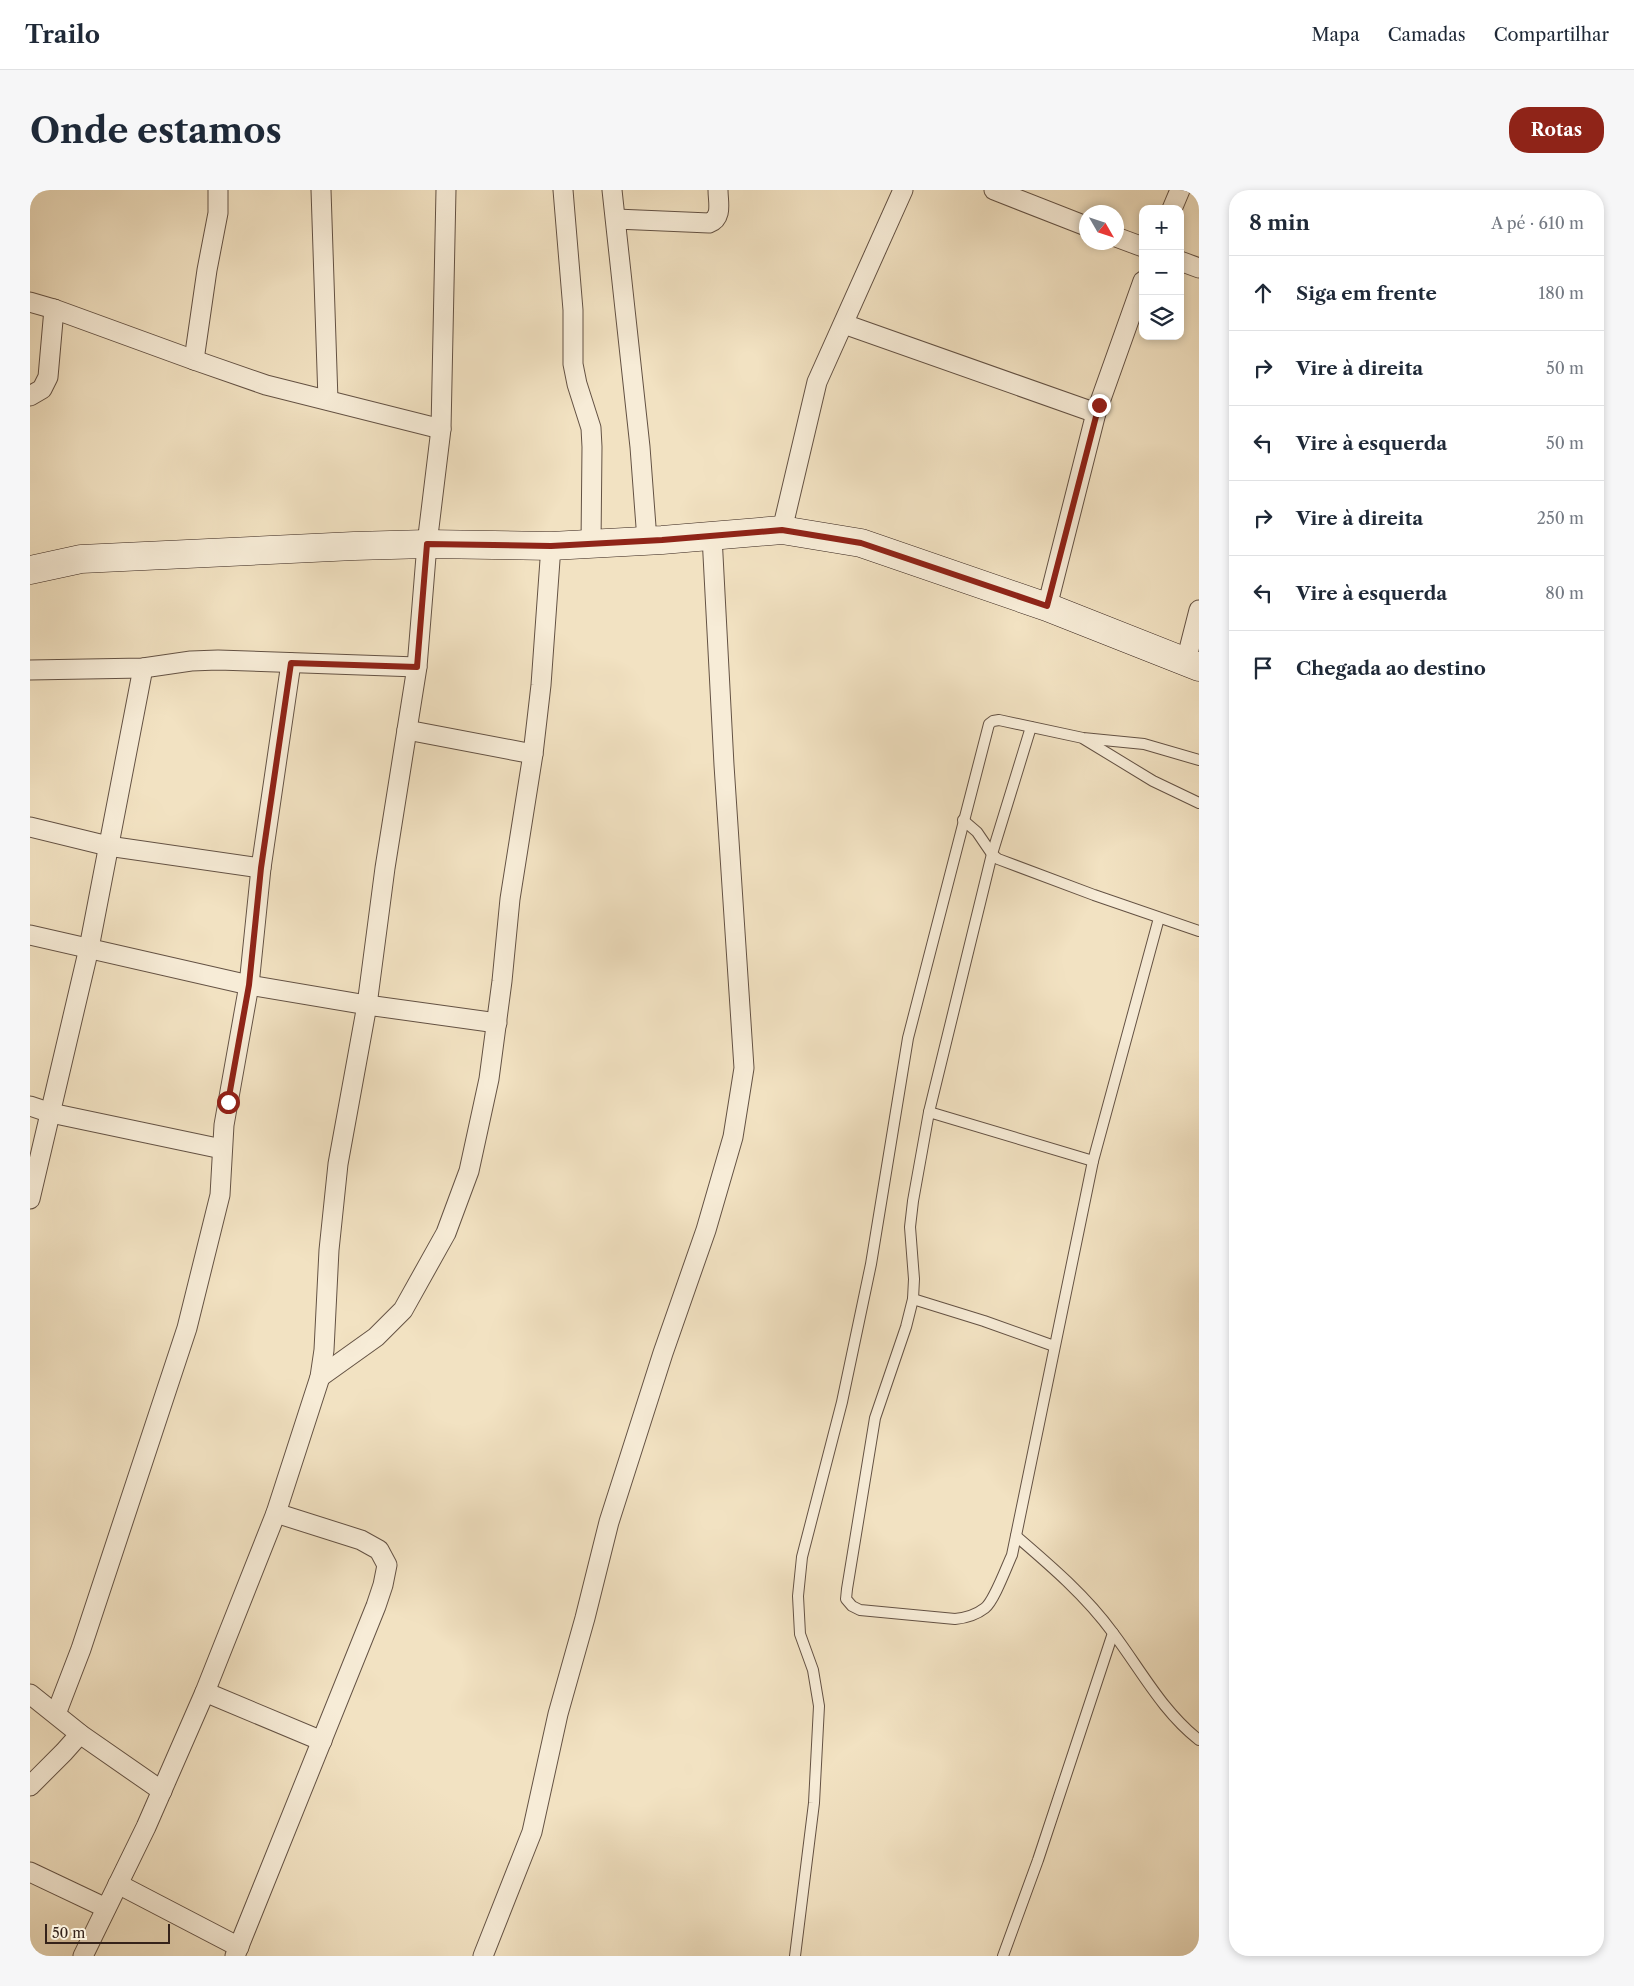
<!DOCTYPE html>
<html lang="pt">
<head>
<meta charset="utf-8">
<style>
  :root { --surface:#fff; --page:#f6f6f7; --text:#1f2937; --muted:#747a83; --line:#e0e1e3; --accent:#8f2418 }
  body { margin:0; font-family:"Libre Caslon Text",serif; background:var(--page); color:var(--text) }
  .controls { position:absolute; right:15px; top:15px; display:grid; overflow:hidden; border-radius:10px; box-shadow:0 2px 8px #0003 }
  .controls button { width:45px; height:45px; display:grid; place-items:center; padding:0; border:0; border-bottom:1px solid var(--line); background:var(--surface); color:var(--text); font:25px sans-serif }
  .compass { position:absolute; left:1049px; top:15px; width:45px; height:45px; border-radius:50%; background:var(--surface); box-shadow:0 2px 8px #0003; rotate:129deg }
  .scale { position:absolute; left:15px; bottom:12px; width:125px; box-sizing:border-box; padding-left:5px; border:2px solid #35221a; border-top:0; font-size:14px; line-height:18px; white-space:nowrap; color:#35221a; -webkit-text-stroke:4px #f7ecd7; paint-order:stroke }
  .stop { position:absolute; width:15px; height:15px; margin:-11px; border:4px solid #8f2418; border-radius:50%; background:#fff }
  .stop.end { background:#8f2418; border-color:#fff; box-shadow:0 1px 5px #0008 }
  .list { margin:0; padding:0; list-style:none }
  h2 { display:flex; justify-content:space-between; align-items:center; height:65px; margin:0; padding:0 20px; font-size:21px }
  h2 small { font-size:16px; font-weight:400; color:var(--muted) }
  .list li { display:grid; grid-template-columns:32px 1fr auto; gap:15px; align-items:center; box-sizing:border-box; height:75px; padding:0 20px; border-top:1px solid var(--line) }
  .list b { display:block; font-size:19px; white-space:nowrap }
  .list em { font-size:16px; font-style:normal; color:var(--muted) }
  .icon { flex:none; width:28px; height:28px; fill:none; stroke:currentColor; stroke-width:2; stroke-linecap:round; stroke-linejoin:round }
  .map { position:relative; flex:none; width:1169px; height:1766px; overflow:hidden; border-radius:20px }
  header { display:flex; align-items:center; gap:30px; box-sizing:border-box; height:70px; padding:0 25px; background:var(--surface); border-bottom:1px solid var(--line) }
  header strong { font-size:24px }
  nav { display:flex; gap:28px; margin-inline-start:auto; font-size:18px }
  .intro { display:flex; align-items:center; justify-content:space-between; box-sizing:border-box; height:120px; padding:0 30px }
  h1 { margin:0; font-size:35px }
  .button { padding:12px 22px; border-radius:20px; background:var(--accent); color:#fff; font-size:18px; font-weight:700 }
  main { display:flex; gap:30px; padding:0 30px }
  aside { flex:1; background:var(--surface); border-radius:20px; box-shadow:0 2px 8px #0003 }
  .map>svg:first-child { display:block }
  .lines { fill:none; stroke-linecap:round; stroke-linejoin:round }
  .lane-casing { stroke:#645244; stroke-width:12 }
  .street-casing { stroke:#645244; stroke-width:21 }
  .secondary-casing { stroke:#35221a; stroke-width:29 }
  .lane { stroke:#f7ecd7; stroke-width:10 }
  .street { stroke:#f7ecd7; stroke-width:19 }
  .secondary { stroke:#f7ecd7; stroke-width:28 }
  .route { stroke:#8f2418; stroke-width:6 }
</style>
</head>
<body>
<header>
<strong>Trailo</strong>
<nav><a>Mapa</a><a>Camadas</a><a>Compartilhar</a></nav>
</header>
<div class="intro"><h1>Onde estamos</h1><a class="button">Rotas</a></div>
<main>
<div class="map">
<svg width="1169" height="1766" viewBox="0 0 1169 1766">
  <rect width="100%" height="100%" fill="#f2e2c2"/>
  <filter id="stains"><feTurbulence type="fractalNoise" baseFrequency=".004" numOctaves="4"/><feColorMatrix values="0 0 0 0 .2 0 0 0 0 .09 0 0 0 0 .02 0 0 0 .5 -.17"/></filter>
  <radialGradient id="worn" r=".72"><stop offset=".6" stop-color="#630" stop-opacity="0"/><stop offset="1" stop-color="#630" stop-opacity=".3"/></radialGradient>
  <g class="lines">
    <defs>
      <g id="lane">
        <path d="M1001,537L962,664L899,922L883,1011L880,1037L884,1089L883,1109L876,1137L845,1228L817,1399L816,1409L822,1416L830,1420L925,1429C935,1428 946,1425 955,1418C964,1411 976,1378 982,1365L1063,971L1129,728"/>
        <polyline points="1054,549 1123,591 1169,613"/>
        <polyline points="933,630 947,642 962,664 968,669 1064,705 1169,741"/>
        <polyline points="899,922 1063,971"/>
        <polyline points="883,1109 954,1131 1024,1156"/>
        <path d="M986,1346C1021,1376 1056,1406 1083,1443C1111,1480 1132,1521 1169,1550"/>
        <polyline points="765,1766 784,1613 789,1516 783,1480 770,1444 768,1406 772,1367 812,1212 841,1074 878,848 959,534 963,531 969,530 1053,548 1114,554 1169,570"/>
        <polyline points="973,1766 1008,1670 1083,1443"/>
      </g>
      <g id="street">
        <polyline points="291,0 298,210"/>
        <polyline points="533,0 543,120 543,174 547,194 561,238 562,257 561,354"/>
        <polyline points="582,0 610,257 617,350"/>
        <polyline points="964,0 1056,36"/>
        <polyline points="1142,19 1150,0"/>
        <path d="M586,29L679,33C693,28 688,12 688,0"/>
        <polyline points="1086,47 1113,57"/>
        <polyline points="1150,71 1169,78"/>
        <polyline points="0,112 24,119 164,170 236,195 411,239"/>
        <polyline points="814,134 1066,223"/>
        <polyline points="164,170 177,80 188,23 188,0"/>
        <polyline points="0,206 12,199 18,187 24,119"/>
        <polyline points="752,340 787,192 873,0"/>
        <polyline points="1017,417 1066,223 1113,91"/>
        <polyline points="1156,471 1169,420"/>
        <polyline points="0,480 113,478 161,471 188,470 387,477"/>
        <polyline points="377,540 503,564"/>
        <polyline points="0,637 78,656 231,678"/>
        <polyline points="0,745 219,795 337,815 467,833"/>
        <polyline points="0,916 21,923 192,959"/>
        <polyline points="0,1009 59,758 113,478"/>
        <polyline points="290,1187 346,1147 373,1120 416,1043 439,981 459,889 472,791 480,709 503,564 511,495 521,356"/>
        <polyline points="175,1502 292,1551"/>
        <polyline points="0,1504 50,1544 132,1601"/>
        <polyline points="26,1524 51,1459 157,1138 190,1005 194,935 219,795 231,678 261,473"/>
        <polyline points="0,1596 34,1562 50,1544"/>
        <polyline points="0,1682 76,1718"/>
        <polyline points="88,1694 209,1757"/>
        <polyline points="53,1766 116,1637 175,1502 246,1323 290,1187 294,1160 299,1060 308,974 337,815 355,678 387,477 397,354 411,239 416,0"/>
        <polyline points="205,1766 346,1416 353,1395 357,1375 349,1360 331,1350 246,1323"/>
        <polyline points="453,1766 502,1642 528,1524 555,1428 579,1332 633,1163 676,1040 703,947 714,878 694,575 682,346"/>
      </g>
      <polyline id="secondary" points="0,380 51,369 324,356 397,354 521,356 632,350 752,340 831,353 1017,417 1169,477"/>
    </defs>
    <use href="#lane" class="lane-casing"/>
    <use href="#street" class="street-casing"/>
    <use href="#secondary" class="secondary-casing"/>
    <use href="#lane" class="lane"/>
    <use href="#street" class="street"/>
    <use href="#secondary" class="secondary"/>
  </g>
  <g class="lines">
    <polyline class="route" points="198,912 219,795 231,678 261,473 387,477 397,354 521,356 632,350 752,340 831,353 1017,416 1069,215"/>
  </g>
  <rect width="100%" height="100%" filter="url(#stains)"/>
  <rect width="100%" height="100%" fill="url(#worn)"/>
</svg>
<div class="controls">
<button>+</button>
<button>−</button>
<button><svg class="icon" aria-label="layers" viewBox="0 0 24 24"><path d="M12 4l9 5-9 5-9-5zM3 14l9 5 9-5"/></svg></button>
</div>
<svg class="compass" viewBox="-18 -18 36 36"><path d="M0-13l5 13h-10z" fill="#e53935"/><path d="M0 13l5-13h-10z" fill="#747a83"/></svg>
<div class="scale">50 m</div>
<div class="stop" style="left:198px;top:912px"></div>
<div class="stop end" style="left:1069px;top:215px"></div>
</div>
<aside>
<h2>8 min<small>A pé · 610 m</small></h2>
<ul class="list">
<li><svg class="icon" aria-label="ahead" viewBox="0 0 24 24"><path d="M12 20V5M6 11l6-6 6 6"/></svg><div><b>Siga em frente</b></div><em>180 m</em></li>
<li><svg class="icon" aria-label="right" viewBox="0 0 24 24"><path d="M7 20v-9h11M14 6l5 5-5 5"/></svg><div><b>Vire à direita</b></div><em>50 m</em></li>
<li><svg class="icon" aria-label="left" viewBox="0 0 24 24"><path d="M17 20v-9H6M10 6l-5 5 5 5"/></svg><div><b>Vire à esquerda</b></div><em>50 m</em></li>
<li><svg class="icon" aria-label="right" viewBox="0 0 24 24"><path d="M7 20v-9h11M14 6l5 5-5 5"/></svg><div><b>Vire à direita</b></div><em>250 m</em></li>
<li><svg class="icon" aria-label="left" viewBox="0 0 24 24"><path d="M17 20v-9H6M10 6l-5 5 5 5"/></svg><div><b>Vire à esquerda</b></div><em>80 m</em></li>
<li><svg class="icon" aria-label="arrive" viewBox="0 0 24 24"><path d="M6 21V4h12l-3 4 3 4H6"/></svg><div><b>Chegada ao destino</b></div></li>
</ul>
</aside>
</main>
</body>
</html>
